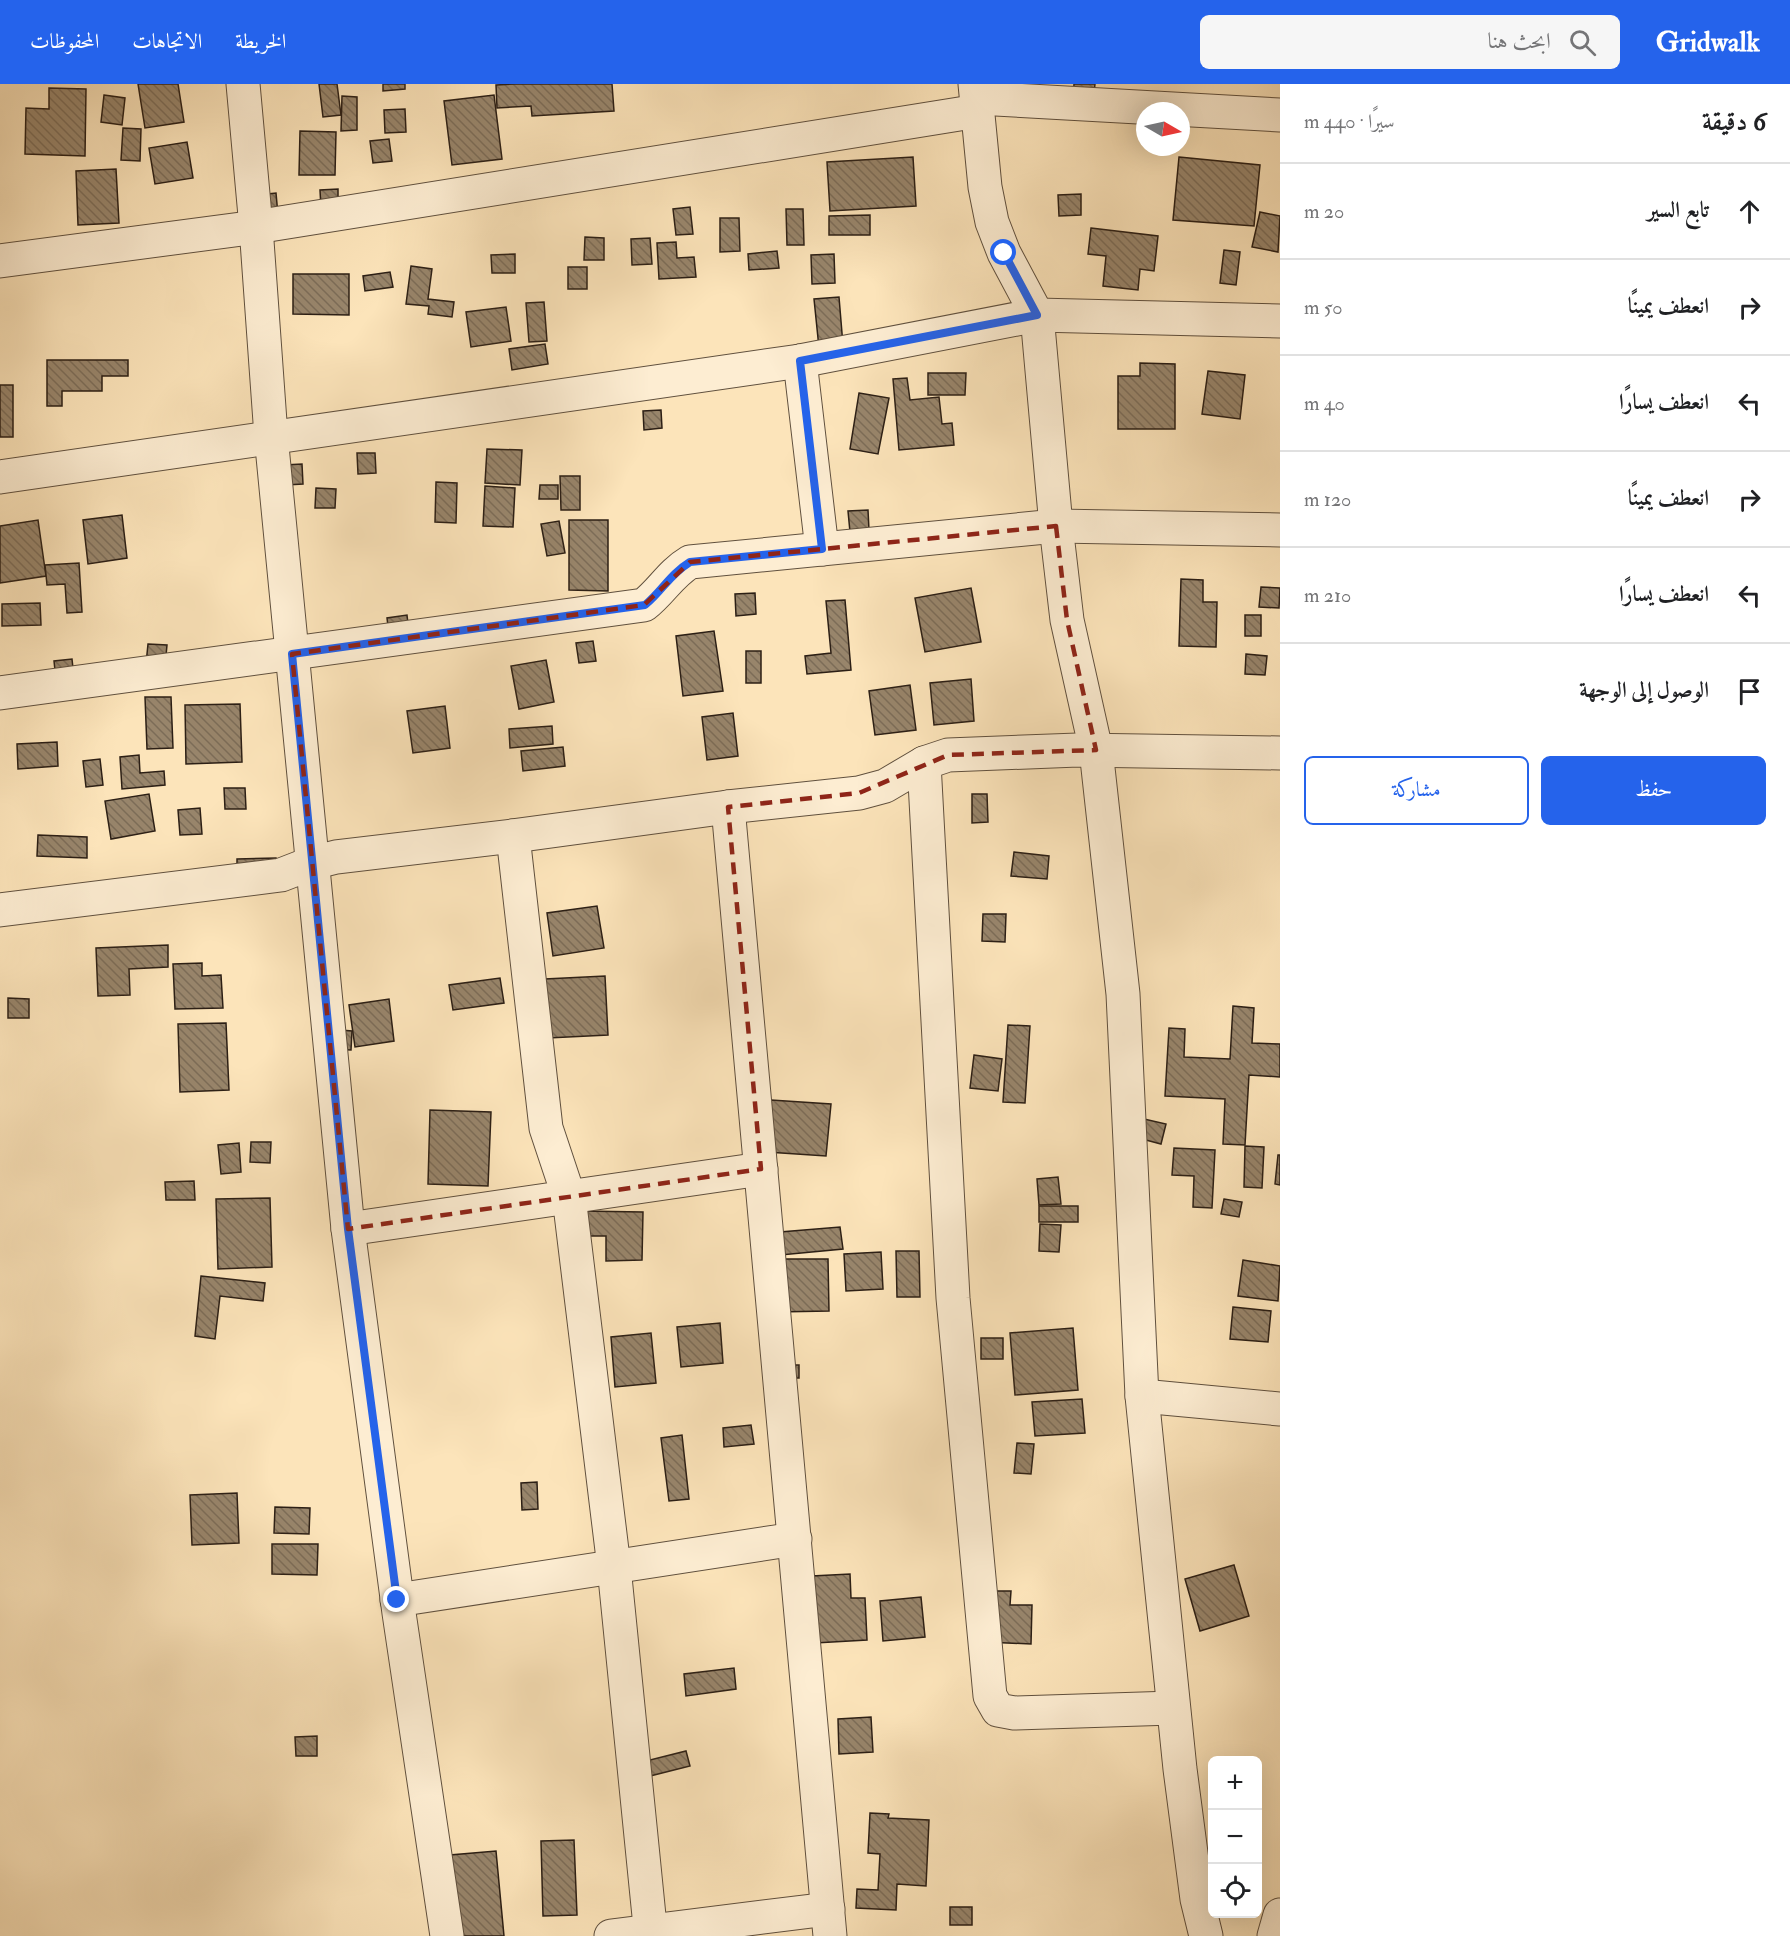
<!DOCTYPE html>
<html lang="ar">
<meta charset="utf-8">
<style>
:root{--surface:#fff;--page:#f6f6f6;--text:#202124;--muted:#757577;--line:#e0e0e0;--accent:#2563eb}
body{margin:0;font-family:"IM FELL Double Pica",Amiri,serif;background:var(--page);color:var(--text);direction:rtl}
.controls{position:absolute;right:18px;bottom:18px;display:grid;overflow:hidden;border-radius:9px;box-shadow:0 6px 24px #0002}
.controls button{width:54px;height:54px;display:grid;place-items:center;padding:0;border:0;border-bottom:2px solid var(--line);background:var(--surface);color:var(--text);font:30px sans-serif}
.compass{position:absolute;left:1136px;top:18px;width:54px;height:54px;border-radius:50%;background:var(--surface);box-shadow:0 6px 24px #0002;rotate:99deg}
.stop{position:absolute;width:18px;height:18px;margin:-14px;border:4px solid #2563eb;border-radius:50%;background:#fff}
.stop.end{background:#2563eb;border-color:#fff;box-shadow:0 2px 6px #0008}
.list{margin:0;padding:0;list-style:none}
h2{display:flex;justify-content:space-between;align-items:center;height:78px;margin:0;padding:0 24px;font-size:26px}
h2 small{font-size:20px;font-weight:400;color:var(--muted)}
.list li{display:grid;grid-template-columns:39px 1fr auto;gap:18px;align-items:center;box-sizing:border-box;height:96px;padding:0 24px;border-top:2px solid var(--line)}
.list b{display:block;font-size:22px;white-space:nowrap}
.list em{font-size:20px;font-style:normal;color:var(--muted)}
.actions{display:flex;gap:12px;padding:18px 24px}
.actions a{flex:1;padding:14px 0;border:2px solid var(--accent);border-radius:9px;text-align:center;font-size:21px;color:var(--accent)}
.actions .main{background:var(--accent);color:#fff}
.icon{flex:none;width:33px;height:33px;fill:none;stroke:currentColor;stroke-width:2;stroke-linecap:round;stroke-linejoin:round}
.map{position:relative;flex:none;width:1280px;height:1852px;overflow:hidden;direction:ltr}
header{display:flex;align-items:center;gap:36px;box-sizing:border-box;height:84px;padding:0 30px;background:var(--accent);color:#fff}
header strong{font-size:28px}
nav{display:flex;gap:33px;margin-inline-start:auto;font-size:21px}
.search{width:420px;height:54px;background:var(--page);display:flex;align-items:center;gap:15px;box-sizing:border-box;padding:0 21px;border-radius:9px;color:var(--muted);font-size:22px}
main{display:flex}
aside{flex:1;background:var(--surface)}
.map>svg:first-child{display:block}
</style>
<header>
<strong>Gridwalk</strong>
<div class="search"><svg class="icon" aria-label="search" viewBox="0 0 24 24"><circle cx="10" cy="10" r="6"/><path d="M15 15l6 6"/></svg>ابحث هنا</div>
<nav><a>الخريطة</a><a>الاتجاهات</a><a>المحفوظات</a></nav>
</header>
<main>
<aside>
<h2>6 دقيقة<small>سيرًا · 440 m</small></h2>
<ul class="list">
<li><svg class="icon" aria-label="ahead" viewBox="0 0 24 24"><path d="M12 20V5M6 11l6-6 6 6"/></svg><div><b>تابع السير</b></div><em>20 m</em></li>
<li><svg class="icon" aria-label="right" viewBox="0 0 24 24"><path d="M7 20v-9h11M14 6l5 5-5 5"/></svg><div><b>انعطف يمينًا</b></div><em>50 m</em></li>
<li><svg class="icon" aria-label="left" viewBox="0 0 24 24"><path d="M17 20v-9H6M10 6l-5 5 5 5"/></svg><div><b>انعطف يسارًا</b></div><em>40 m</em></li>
<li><svg class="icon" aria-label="right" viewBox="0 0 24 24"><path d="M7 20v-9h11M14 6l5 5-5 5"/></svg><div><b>انعطف يمينًا</b></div><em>120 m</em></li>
<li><svg class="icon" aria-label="left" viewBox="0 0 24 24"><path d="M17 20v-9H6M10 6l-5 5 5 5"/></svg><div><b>انعطف يسارًا</b></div><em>210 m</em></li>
<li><svg class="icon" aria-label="arrive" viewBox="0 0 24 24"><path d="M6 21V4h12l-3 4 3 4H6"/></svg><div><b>الوصول إلى الوجهة</b></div></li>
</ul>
<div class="actions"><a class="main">حفظ</a><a>مشاركة</a></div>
</aside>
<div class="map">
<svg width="1280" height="1852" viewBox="0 0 1280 1852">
<defs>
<pattern id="building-back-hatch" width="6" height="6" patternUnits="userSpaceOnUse" patternTransform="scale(1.5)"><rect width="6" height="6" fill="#98856b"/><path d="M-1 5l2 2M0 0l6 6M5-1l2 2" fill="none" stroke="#7c6c57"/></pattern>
</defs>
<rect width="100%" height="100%" fill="#fce4ba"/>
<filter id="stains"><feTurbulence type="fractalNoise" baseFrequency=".00333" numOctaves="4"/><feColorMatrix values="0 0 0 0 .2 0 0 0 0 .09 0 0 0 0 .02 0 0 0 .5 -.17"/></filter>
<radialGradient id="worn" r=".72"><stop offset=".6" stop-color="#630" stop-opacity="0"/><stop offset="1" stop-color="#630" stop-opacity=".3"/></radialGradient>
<g fill="url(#building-back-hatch)" stroke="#2c1f15" stroke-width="1.5">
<polygon points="138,0 178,0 184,38 145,44"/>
<polygon points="319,0 337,0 341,31 323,33"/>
<polygon points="383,0 405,0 405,5 383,7"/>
<polygon points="515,0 612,0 614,27 532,32 531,22 497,24 496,1"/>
<polygon points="1074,0 1095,0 1093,18 1073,17"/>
<polygon points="49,4 86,5 85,72 25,70 26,24 49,25"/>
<polygon points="104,11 125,14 122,41 101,38"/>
<polygon points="494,11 502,75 452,81 444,17"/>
<polygon points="342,12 357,13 357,46 341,47"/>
<polygon points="405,25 406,48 385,49 384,26"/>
<polygon points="123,44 141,45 140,77 121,76"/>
<polygon points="300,47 336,48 335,91 299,91"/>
<polygon points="389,55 392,77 373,79 370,57"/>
<polygon points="187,58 193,94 155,100 149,64"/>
<polygon points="913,73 916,122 830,127 827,78"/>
<polygon points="1179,73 1260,81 1254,142 1173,136"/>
<polygon points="116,85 119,139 78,141 76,87"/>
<polygon points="338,105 338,124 321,125 320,106"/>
<polygon points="276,109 278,131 260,132 258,111"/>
<polygon points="1081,110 1081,131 1059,132 1058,111"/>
<polygon points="690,123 693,150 676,151 673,125"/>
<polygon points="786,125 803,125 804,161 787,161"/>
<polygon points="1260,128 1280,132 1278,168 1252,163"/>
<polygon points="870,131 870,151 829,151 829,132"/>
<polygon points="720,134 739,134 740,167 720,168"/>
<polygon points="1091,144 1158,152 1154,187 1140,185 1138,206 1103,202 1106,172 1088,170"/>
<polygon points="585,153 604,154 604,176 584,176"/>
<polygon points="650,154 652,180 632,181 631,155"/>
<polygon points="676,158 677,174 694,173 696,193 659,195 657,159"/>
<polygon points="1224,166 1240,168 1236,201 1220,199"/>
<polygon points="777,167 779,184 749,186 748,170"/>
<polygon points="515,170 515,189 492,189 491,171"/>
<polygon points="834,170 835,199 812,200 811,171"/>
<polygon points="411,182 432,185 428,215 454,218 452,233 428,230 429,222 406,220"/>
<rect x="568" y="183" width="19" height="22"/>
<polygon points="390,188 393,203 365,207 363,192"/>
<polygon points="293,190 349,190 349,231 293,230"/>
<polygon points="839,213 843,261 819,264 814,215"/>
<polygon points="544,218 547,257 529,258 526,219"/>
<polygon points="506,223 511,257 471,263 466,228"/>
<polygon points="545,260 548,280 512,286 509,265"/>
<polygon points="47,276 128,276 128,292 102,292 102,307 62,307 62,322 47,322"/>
<polygon points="1140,279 1175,280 1175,345 1118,345 1118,292 1140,292"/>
<polygon points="1208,287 1245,291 1240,335 1202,330"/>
<polygon points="928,289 966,289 965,311 928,311"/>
<polygon points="907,294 910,316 939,313 942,340 952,339 954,361 899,366 893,295"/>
<rect x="0" y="301" width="13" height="52"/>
<polygon points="859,309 889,314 878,370 850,365"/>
<polygon points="661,326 662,344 644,346 643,327"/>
<polygon points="487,365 522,366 520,401 485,399"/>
<polygon points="357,369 375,369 376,389 358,390"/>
<polygon points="302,380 303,400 286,401 284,381"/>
<polygon points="560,392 580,392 580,426 561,426"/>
<polygon points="436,398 457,399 456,439 435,438"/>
<polygon points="540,401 558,401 558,415 539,415"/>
<polygon points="485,402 515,404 513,443 483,442"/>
<polygon points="316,404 336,405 335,424 315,424"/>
<polygon points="868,426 869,446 850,448 848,427"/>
<polygon points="122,431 127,474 88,480 83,436"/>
<polygon points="38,436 46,492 0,499 0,442"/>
<polygon points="569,436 608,436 608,507 569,506"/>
<polygon points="559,437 565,469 547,472 541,440"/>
<polygon points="79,479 82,528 67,529 65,500 47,501 45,481"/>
<polygon points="1181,495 1203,496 1203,518 1217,518 1216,563 1179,562"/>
<polygon points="1261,503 1280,504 1279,524 1259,523"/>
<polygon points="971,504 981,558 925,568 915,514"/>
<polygon points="755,509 756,530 736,532 735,510"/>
<polygon points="845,516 851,586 807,590 805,572 831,569 826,517"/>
<polygon points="40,519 41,541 2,542 2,520"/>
<polygon points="407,531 409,549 389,551 387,534"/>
<rect x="1245" y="531" width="16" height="21"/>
<polygon points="714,547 723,607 683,612 676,552"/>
<polygon points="593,557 596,577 579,579 576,559"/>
<polygon points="148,560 167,561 165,582 146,580"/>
<rect x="746" y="567" width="15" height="32"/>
<polygon points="1246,570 1267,572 1265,591 1245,590"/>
<polygon points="72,575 75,603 57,605 54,577"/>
<polygon points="546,576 554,618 519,625 511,582"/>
<polygon points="971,595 974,637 934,641 930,599"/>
<polygon points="910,601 916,646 875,651 869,607"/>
<polygon points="145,613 171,613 173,664 147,665"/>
<polygon points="240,620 242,678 186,680 185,621"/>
<polygon points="445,622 450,664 413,669 407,627"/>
<polygon points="733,629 738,672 707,676 702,633"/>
<polygon points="552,642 553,660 510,664 509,645"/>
<polygon points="57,658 58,682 18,685 17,660"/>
<polygon points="563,663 565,682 523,687 521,667"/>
<polygon points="139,671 140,689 164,687 165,701 122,705 120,673"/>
<polygon points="100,675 103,701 86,703 83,677"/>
<polygon points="224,704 245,704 246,725 225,725"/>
<polygon points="149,710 155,747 111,755 105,717"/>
<polygon points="972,710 987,710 988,738 972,739"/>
<polygon points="200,724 202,750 180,751 178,726"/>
<polygon points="38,751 87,753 87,774 37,772"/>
<polygon points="1014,768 1049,772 1047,795 1011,792"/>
<polygon points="276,774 277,790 237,792 237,775"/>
<polygon points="597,822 604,864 553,872 547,829"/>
<polygon points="983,830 1006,830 1005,858 982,857"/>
<polygon points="168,861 168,883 129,885 130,911 98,912 96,864"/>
<polygon points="202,879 202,892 221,891 223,924 175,925 173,880"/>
<polygon points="605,892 608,951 548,954 545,895"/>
<polygon points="500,894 504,919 453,926 449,901"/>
<polygon points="8,914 29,915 29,934 8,934"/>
<polygon points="389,915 394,957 355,963 349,921"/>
<polygon points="1233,922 1254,924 1252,959 1280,960 1280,993 1249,991 1245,1061 1223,1060 1225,1015 1165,1012 1169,944 1185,945 1184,973 1230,975"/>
<polygon points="226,939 229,1006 180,1008 178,940"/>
<polygon points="1008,941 1030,942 1025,1019 1003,1018"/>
<polygon points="327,945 352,947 351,966 326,965"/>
<polygon points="974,971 1002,975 998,1007 970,1004"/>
<polygon points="771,1016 831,1020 826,1072 767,1068"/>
<polygon points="430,1026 491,1028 488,1102 428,1100"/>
<polygon points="1131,1032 1166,1040 1161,1060 1127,1051"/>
<polygon points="251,1058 271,1058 270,1079 250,1078"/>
<polygon points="239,1059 241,1088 221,1090 218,1061"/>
<polygon points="1245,1062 1264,1063 1262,1104 1244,1103"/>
<polygon points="1174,1064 1215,1066 1212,1124 1193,1123 1194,1092 1172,1091"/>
<polygon points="1278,1071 1280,1071 1280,1101 1275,1100"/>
<polygon points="1058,1093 1061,1120 1039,1121 1037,1095"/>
<polygon points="194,1097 195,1116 166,1116 165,1098"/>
<polygon points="270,1114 272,1183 218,1185 216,1115"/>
<polygon points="1224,1115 1242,1118 1239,1133 1221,1130"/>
<rect x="1039" y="1122" width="39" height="16"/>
<polygon points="581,1127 643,1128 642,1176 606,1177 606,1152 581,1152"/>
<polygon points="1040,1140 1061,1141 1059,1168 1039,1167"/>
<polygon points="840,1143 843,1165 770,1172 768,1149"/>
<polygon points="896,1167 919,1167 920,1213 897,1213"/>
<polygon points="881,1168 883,1205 846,1207 844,1170"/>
<polygon points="774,1175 828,1175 829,1227 776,1228"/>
<polygon points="1243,1176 1280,1182 1278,1217 1238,1212"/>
<polygon points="201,1192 265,1199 263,1217 220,1212 215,1255 195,1252"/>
<polygon points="1233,1223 1271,1227 1268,1258 1230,1255"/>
<polygon points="720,1239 723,1279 681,1283 677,1243"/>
<polygon points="1073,1244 1078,1306 1015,1311 1010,1249"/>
<polygon points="651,1249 656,1299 615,1303 611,1253"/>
<rect x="981" y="1254" width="22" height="21"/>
<rect x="776" y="1281" width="23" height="13"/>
<polygon points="1082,1315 1085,1349 1035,1352 1032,1318"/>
<polygon points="751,1341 754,1360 724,1363 723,1344"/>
<polygon points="682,1351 689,1415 669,1417 661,1354"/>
<polygon points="1017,1359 1034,1360 1031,1390 1014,1389"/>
<polygon points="537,1398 538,1425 522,1426 521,1399"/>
<polygon points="237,1409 239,1459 192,1461 190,1411"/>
<polygon points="275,1423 310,1424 309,1450 274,1449"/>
<polygon points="272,1460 318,1460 317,1491 272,1490"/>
<polygon points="1234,1481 1249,1532 1200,1547 1185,1495"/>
<polygon points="850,1490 851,1514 865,1514 867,1556 815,1559 812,1492"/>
<polygon points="988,1507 1011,1507 1010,1521 1032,1521 1031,1560 986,1558"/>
<polygon points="921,1513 925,1553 883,1557 880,1517"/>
<polygon points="734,1584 736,1605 686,1612 684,1590"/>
<polygon points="871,1633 873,1668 839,1670 838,1635"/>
<polygon points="317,1652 317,1672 296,1672 295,1653"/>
<polygon points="686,1667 690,1682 646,1693 642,1678"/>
<polygon points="870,1729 889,1730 888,1734 929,1736 926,1802 897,1800 896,1826 856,1824 857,1805 878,1806 880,1770 868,1769"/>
<polygon points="574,1756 577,1831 543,1832 541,1757"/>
<polygon points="496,1767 504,1852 457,1852 450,1771"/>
<rect x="950" y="1823" width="22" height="18"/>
</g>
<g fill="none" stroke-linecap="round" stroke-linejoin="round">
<defs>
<g id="street">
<polyline points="243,0 256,143 271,352 348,1145 399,1529 447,1852"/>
<polyline points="975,0 985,103 992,138 1004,169 1037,231 1056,442 1067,536 1096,666 1123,910 1142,1312 1180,1685 1197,1815 1206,1852"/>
<polyline points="977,14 1280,31"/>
<polyline points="0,177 256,143 978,27"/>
<polyline points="800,277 822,465"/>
<polyline points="0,393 800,277 1037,231 1280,237"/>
<path d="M0,609l644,-88c18,-14 26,-31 46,-43l366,-36 224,4"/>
<polyline points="924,679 953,1214 990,1612 998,1626 1014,1629 1173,1624"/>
<polyline points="728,723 830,1852"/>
<polyline points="513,752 546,1044 569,1113 614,1483 651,1852"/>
<polyline points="0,826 281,791 312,779 336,773 513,752 728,723 859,709 885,702 924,679 948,671 1078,666 1280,669"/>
<polyline points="348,1145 761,1085"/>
<polyline points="1142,1312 1280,1325"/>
<polyline points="397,1516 795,1455"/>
<polyline points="611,1852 828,1825"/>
<polyline points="1274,1852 1280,1831"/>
</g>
</defs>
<use href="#street" stroke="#60503e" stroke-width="35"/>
<use href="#street" stroke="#fdedd2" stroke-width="33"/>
</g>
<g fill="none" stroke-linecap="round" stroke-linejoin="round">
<path stroke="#2563eb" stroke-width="8" d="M397,1516l-49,-371 -56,-575 353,-49c18,-15 24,-30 45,-43l132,-13 -22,-188 237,-46 -33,-62"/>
</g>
<path fill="none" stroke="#8f2418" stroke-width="4.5" stroke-dasharray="12 8" stroke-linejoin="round" d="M1056,442l11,94 29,130 -148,5 -89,38 -131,14 33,362 -413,60 -56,-575 352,-49 46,-43z"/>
<rect width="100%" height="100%" filter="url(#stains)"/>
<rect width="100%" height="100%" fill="url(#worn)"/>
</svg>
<div class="controls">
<button>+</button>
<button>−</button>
<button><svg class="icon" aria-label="locate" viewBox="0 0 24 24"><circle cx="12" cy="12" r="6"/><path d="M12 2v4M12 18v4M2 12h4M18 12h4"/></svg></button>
</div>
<svg class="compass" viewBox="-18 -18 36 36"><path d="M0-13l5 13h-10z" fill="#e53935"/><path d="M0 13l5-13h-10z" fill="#757577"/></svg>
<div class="stop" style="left:1004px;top:169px"></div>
<div class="stop end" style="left:397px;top:1516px"></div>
</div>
</main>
